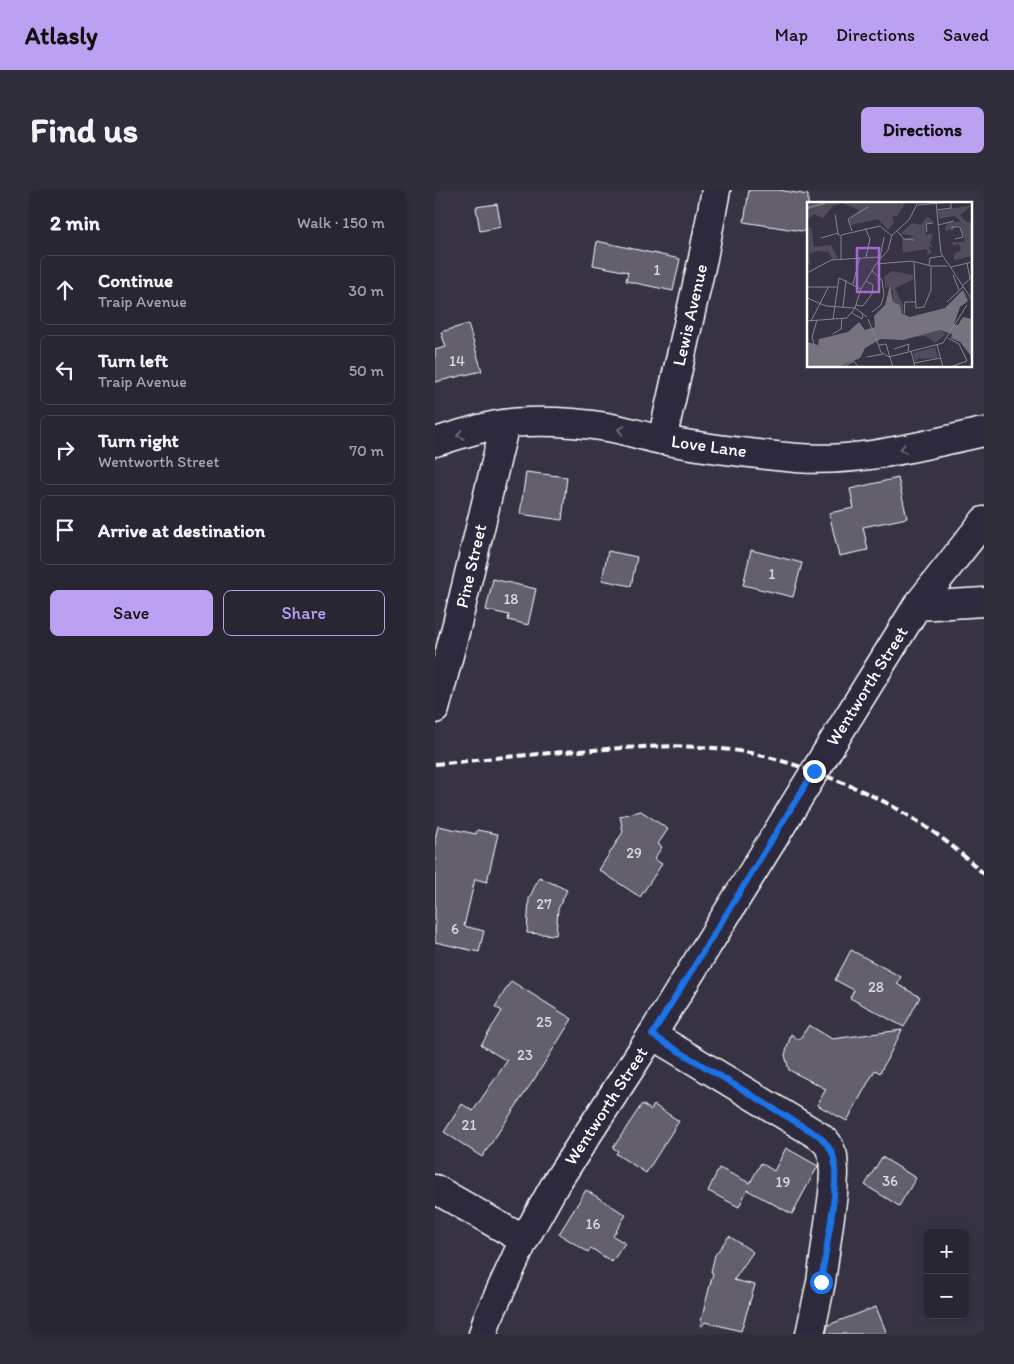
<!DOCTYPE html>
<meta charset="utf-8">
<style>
:root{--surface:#292634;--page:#312e3c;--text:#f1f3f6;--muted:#a5a5ac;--line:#45434f;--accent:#bca0f2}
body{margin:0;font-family:Itim,sans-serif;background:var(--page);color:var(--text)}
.controls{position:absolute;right:15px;bottom:15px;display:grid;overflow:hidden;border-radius:8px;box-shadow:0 2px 8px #0003}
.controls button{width:45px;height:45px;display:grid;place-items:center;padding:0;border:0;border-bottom:1px solid var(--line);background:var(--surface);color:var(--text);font:25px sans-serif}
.stop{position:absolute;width:15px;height:15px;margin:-11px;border:4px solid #1a73e8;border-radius:50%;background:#fff}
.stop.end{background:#1a73e8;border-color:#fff;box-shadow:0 1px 5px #0008}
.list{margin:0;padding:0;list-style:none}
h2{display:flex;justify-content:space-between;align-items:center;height:65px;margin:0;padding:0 20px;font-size:21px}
h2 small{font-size:16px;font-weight:400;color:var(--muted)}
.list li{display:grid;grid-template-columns:32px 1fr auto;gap:15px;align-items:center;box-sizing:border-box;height:70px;margin:0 10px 10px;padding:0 10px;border:1px solid var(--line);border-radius:8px}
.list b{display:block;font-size:19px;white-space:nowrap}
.list p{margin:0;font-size:16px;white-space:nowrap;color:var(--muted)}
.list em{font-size:16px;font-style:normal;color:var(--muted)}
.actions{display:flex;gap:10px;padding:15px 20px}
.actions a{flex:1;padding:11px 0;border:1px solid var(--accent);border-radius:8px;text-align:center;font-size:18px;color:var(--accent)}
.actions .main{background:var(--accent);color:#111}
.icon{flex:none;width:28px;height:28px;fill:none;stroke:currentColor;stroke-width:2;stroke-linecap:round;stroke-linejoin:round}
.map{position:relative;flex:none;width:549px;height:1144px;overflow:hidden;border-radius:8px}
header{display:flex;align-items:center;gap:30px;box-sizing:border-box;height:70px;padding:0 25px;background:var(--accent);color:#111}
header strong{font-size:24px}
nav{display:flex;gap:28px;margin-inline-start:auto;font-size:18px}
.intro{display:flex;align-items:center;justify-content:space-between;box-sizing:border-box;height:120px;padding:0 30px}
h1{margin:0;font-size:35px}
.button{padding:12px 22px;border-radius:8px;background:var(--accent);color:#111;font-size:18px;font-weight:700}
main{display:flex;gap:30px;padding:0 30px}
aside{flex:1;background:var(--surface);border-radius:8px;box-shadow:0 2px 8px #0003}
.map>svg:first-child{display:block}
</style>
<header>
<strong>Atlasly</strong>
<nav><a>Map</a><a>Directions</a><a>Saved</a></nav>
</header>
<div class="intro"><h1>Find us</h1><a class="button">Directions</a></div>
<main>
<aside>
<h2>2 min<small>Walk · 150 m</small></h2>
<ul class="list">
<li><svg class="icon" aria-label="ahead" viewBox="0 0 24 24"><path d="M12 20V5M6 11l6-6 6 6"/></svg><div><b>Continue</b><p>Traip Avenue</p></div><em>30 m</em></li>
<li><svg class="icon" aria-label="left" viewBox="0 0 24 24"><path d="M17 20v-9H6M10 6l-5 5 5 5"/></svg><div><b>Turn left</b><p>Traip Avenue</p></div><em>50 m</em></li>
<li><svg class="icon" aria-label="right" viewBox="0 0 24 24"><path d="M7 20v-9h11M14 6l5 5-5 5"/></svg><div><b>Turn right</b><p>Wentworth Street</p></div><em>70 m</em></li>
<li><svg class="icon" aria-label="arrive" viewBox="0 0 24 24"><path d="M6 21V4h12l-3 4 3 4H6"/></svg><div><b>Arrive at destination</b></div></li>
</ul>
<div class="actions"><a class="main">Save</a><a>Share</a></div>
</aside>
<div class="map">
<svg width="549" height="1144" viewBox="0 0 549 1144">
<rect width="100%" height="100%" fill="#373345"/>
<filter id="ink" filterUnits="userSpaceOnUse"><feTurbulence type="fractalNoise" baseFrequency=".02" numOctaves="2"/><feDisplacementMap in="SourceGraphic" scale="10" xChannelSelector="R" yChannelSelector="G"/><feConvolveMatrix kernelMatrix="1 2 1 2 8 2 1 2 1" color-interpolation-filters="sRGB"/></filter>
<g filter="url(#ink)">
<g fill="#635f6d" stroke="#fff">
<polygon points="314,0 344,0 373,5 373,42 309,32"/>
<polygon points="62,14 66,37 45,41 41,17"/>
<polygon points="162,51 245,69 238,101 191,91 193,82 158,75"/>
<polygon points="33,134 47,181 0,192 0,160 11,157 6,142"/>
<polygon points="91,282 132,287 127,330 85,324"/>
<polygon points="463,288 472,328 428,337 433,360 404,366 394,323 419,318 415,299"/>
<polygon points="316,360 367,373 358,407 308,395"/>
<polygon points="173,361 202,367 196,396 167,390"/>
<polygon points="58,389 101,399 93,435 73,430 74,425 51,420"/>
<polygon points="206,621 233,639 223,654 227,657 219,669 227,674 205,707 164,680 188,642 185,626"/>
<polygon points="3,636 41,644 42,640 63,644 52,692 40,689 29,736 49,741 44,762 0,752 0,649"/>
<polygon points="104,687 132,700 123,719 121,745 92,743 94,709"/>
<polygon points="416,760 466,787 462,794 485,807 469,837 415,808 419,800 400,790"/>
<polygon points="76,791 137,829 100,888 47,967 9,942 27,914 38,921 72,871 46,855 67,821 60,817"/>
<polygon points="374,835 397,849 467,840 445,883 440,880 412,931 382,915 391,899 354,880 350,865 356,844 364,850"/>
<polygon points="207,914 216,920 219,915 244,931 211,983 181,964 183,961 178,958"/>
<polygon points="351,958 383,976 357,1024 312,1000 304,1017 273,1001 284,978 315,993 326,973 339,981"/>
<polygon points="447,967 481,988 464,1016 430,995"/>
<polygon points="151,1000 191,1025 178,1046 190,1053 177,1072 156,1058 153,1062 124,1044"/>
<polygon points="294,1046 318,1062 299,1090 320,1095 306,1141 270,1132 267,1136 265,1135 278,1083 276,1082 280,1065"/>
<polygon points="441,1117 452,1144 391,1144 393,1135"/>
</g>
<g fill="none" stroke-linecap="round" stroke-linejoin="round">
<defs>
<g id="minor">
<polyline points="227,250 268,68 281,0"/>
<path d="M0,252c30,-9 61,-20 92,-20 27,-1 53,1 80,5 18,3 36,9 55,13 44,8 90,14 135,18 64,5 125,-13 187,-26"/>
<polyline points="482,416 549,331"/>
<polyline points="0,519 22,434 70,234"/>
<polyline points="217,845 384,946 393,954 398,966 399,982 398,1004 386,1092 375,1144"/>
<polyline points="0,999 89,1050"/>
</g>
<polyline id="major" points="48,1144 52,1130 89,1050 121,993 217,845 482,416 549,412"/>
</defs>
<use href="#minor" stroke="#fff" stroke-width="31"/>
<use href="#major" stroke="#fff" stroke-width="31"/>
<use href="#minor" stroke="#2f2a3d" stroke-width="28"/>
<use href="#major" stroke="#2f2a3d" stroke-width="28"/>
<path stroke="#fff" stroke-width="4" stroke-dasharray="8 4" stroke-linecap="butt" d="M0,574c53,-5 105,-11 158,-14 43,-3 86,-6 129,-1 33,3 64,12 95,24 66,23 116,53 167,101"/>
</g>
<defs><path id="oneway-chevron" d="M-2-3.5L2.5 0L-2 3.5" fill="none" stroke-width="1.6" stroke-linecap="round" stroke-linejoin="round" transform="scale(1.25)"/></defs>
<g stroke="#6d6a77">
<use href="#oneway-chevron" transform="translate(186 240) rotate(-167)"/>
<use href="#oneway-chevron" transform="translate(25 245) rotate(164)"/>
<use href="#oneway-chevron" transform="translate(468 259) rotate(168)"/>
</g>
</g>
<g fill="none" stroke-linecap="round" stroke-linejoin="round" filter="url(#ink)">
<path stroke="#1a73e8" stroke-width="6" d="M379,581l-162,264 167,101c6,6 11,11 14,19 8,24 -8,99 -12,127"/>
</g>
<g text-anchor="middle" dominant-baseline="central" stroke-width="4" stroke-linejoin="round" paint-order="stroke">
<g font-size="15" fill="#d8d7da">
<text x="222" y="80">1</text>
<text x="22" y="171">14</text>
<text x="337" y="384">1</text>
<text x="76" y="409">18</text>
<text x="199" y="663">29</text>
<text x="109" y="714">27</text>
<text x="20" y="739">6</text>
<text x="441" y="797">28</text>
<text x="109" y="832">25</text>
<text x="90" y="865">23</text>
<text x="34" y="935">21</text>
<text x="455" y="991">36</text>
<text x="348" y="992">19</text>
<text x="158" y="1034">16</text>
</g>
<g font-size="18" fill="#fff" stroke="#2f2a3d">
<text transform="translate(255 125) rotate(-77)">Lewis Avenue</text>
<text transform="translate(274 256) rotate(8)">Love Lane</text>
<text transform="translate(36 376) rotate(-77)">Pine Street</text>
<text transform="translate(432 496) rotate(-58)">Wentworth Street</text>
<text transform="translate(171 916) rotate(-57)">Wentworth Street</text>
</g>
</g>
<g transform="translate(372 12)">
<rect width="165" height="165" fill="#373345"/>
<path d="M0,0h99l-9,14h-5l2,7 -6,7 -10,-11 -27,6 -2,-5 10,-10 -17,-7 -9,3 -10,12 -9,-4 -7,6zM165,3l-12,10 7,7 5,1v33l-18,4v-6l7,-4 -2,-6 -6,2 -1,-4h13l-5,-17 -14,6 -1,-3 3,-5 13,-2 -7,-5 -15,3 -1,-8zM120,15l7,5 -9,2 1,11 7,-2 -3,11 4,4 -6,-2 4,7 -4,1 1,9 -2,-14 -24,4 -1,-14 12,-3 -14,-2 12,-11 9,2zM4,25l3,20 17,-2 7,13 -6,1 -3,-7 -13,-1 -7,3 2,11 -4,-2v-35zM85,69l21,4 1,4 -19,9 8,17v9l-3,-9 -7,-3v-11l-5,-5 -2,3 -2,-12zM133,128l6,4 -11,9 -10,-7 -11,1zM128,145l3,11 -20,1 -3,3 -2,-9z" fill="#514c5c"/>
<path d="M83,83l3,17 7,3 2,9 8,3 35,-9 18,-18 5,11 -8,6 -6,17 4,1 5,-8 9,2v38l-12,-15 -9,-4 1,-4 -12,-4 -37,10 -22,-1 -16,9 -5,10 -21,9h-32v-25l11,3 1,-6 29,-7 11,-10 6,8 10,-3 -1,-11 11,-11z" fill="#76737f"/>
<path fill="none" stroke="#76737f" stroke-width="2.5" d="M0,6l18,-5"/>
<path fill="none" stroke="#87858f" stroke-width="1" d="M129,0l5,51 31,47M111,3l33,-3v6l-14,2M28,12l3,19M131,23l16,-4M58,26l5,11 -4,18M145,28v-3h8l3,10 -8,2M45,29l-4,-12 20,-12M90,29l7,8 10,1M120,30l-1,-8 7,-1M14,36l17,-5 1,3M73,56l4,-21M34,58v-25l39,-9 12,10M107,60l2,46 8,-1 7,-17v-24M70,61l11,-13 4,-15 17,-15 9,-18M122,63l1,-7 12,-2M144,65l21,-5M0,71l24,-13 49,-3M146,73l6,15M46,82l7,-27M156,83l7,-6 -3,-16M0,85h30M0,96l19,8 29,2 6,-19 15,-25 36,-3 19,5h16M140,100l16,-15M49,103l7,1 9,-12 1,-9 -7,-4M36,105l3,-27M65,110l9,-7 3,-10 -2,-15 -10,-9M45,111l10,6 1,-5M97,113l1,-13h10M26,117l6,-41 22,11M61,117l13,33 8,5M0,119l40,-3 8,-10 12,9M4,119l18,-35M26,132l8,-5 1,-11M141,136l11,6 8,17 -17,6M7,142l-2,-7 5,-17M72,143l7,-1 7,23M130,143l6,22M87,147l15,-5 -1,7M104,149l4,16M60,155l16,-3M82,155l54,-14 24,-38M107,161l27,-5M36,165l11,-6 4,6"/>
<path fill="#a36bd2" fill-opacity="0.15" stroke="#a36bd2" stroke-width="2.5" d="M50,46h22v44h-22z"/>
<rect width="165" height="165" fill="none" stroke="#fff" stroke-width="2.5"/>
</g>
</svg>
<div class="controls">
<button>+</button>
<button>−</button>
</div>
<div class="stop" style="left:386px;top:1092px"></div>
<div class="stop end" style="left:379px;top:581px"></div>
</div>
</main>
